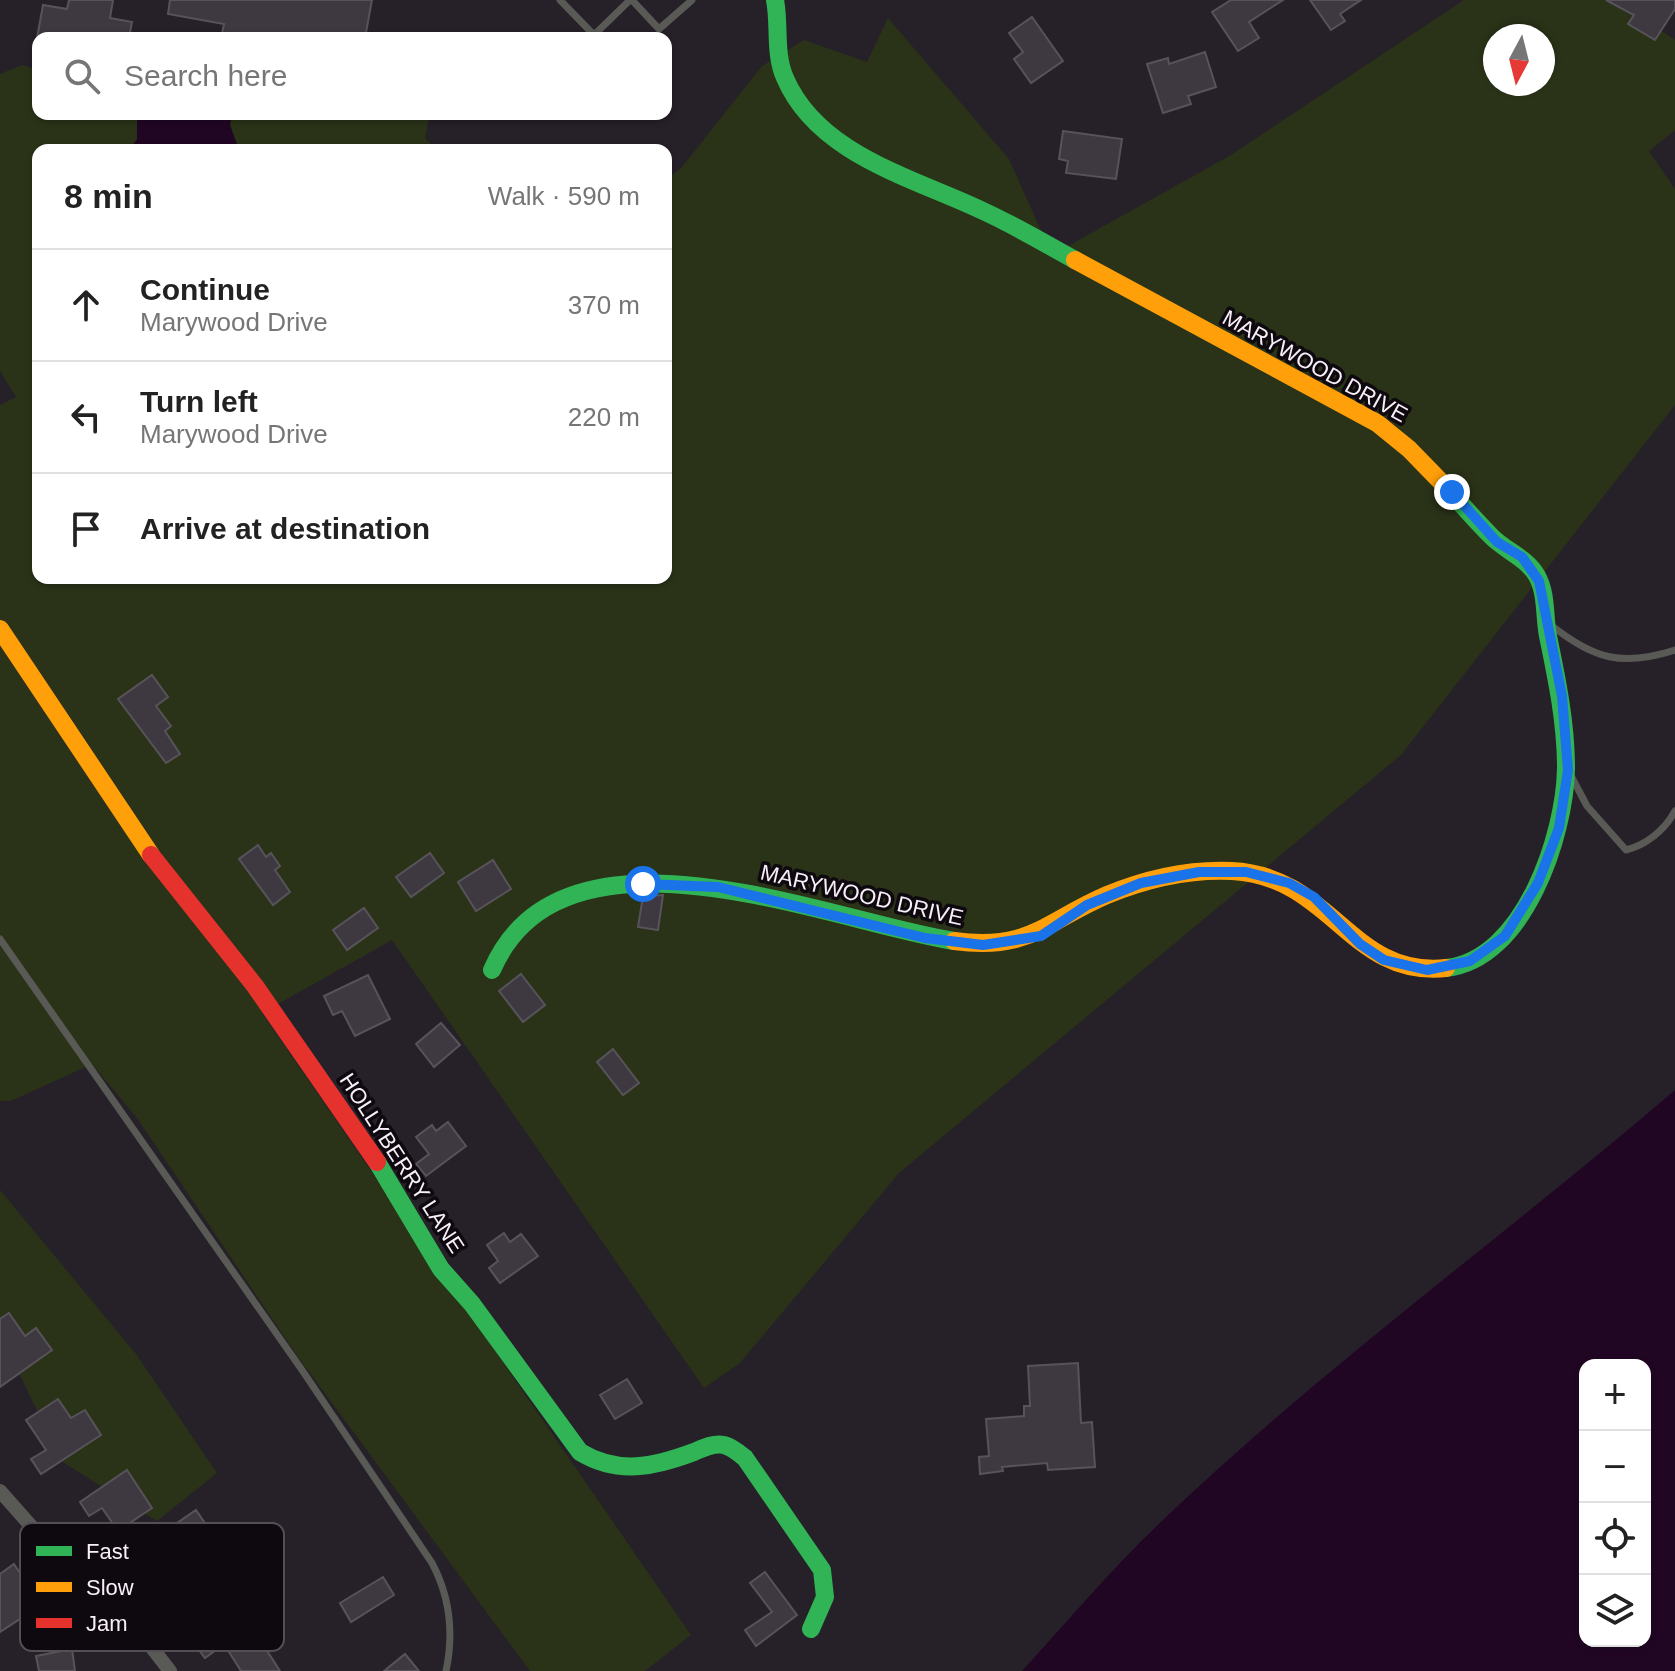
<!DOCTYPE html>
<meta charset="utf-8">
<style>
:root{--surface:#fff;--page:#f2f2f2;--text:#222;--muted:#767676;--line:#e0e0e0}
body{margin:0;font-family:Arial,sans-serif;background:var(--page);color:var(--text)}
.controls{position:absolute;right:24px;bottom:24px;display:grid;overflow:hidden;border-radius:16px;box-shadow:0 2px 6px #0004}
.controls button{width:72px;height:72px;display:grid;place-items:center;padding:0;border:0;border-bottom:2px solid var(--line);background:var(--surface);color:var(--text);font:40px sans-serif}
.compass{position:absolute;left:1483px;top:24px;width:72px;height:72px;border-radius:50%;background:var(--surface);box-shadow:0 2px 6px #0004;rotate:187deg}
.stop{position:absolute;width:24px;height:24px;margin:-18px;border:6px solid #1a73e8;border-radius:50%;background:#fff}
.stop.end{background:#1a73e8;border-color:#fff;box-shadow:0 2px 8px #0008}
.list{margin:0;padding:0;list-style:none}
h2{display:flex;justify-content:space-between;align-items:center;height:104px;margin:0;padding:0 32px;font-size:34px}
h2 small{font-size:26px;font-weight:400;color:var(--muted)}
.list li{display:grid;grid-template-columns:52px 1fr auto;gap:24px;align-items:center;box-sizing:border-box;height:112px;padding:0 32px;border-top:2px solid var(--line)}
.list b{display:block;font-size:30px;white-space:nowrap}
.list p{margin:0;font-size:26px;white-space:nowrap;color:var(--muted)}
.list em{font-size:26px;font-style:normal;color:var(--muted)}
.icon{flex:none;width:44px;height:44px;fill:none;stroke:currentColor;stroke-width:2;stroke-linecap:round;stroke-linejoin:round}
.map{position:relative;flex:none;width:1675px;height:1671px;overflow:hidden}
.search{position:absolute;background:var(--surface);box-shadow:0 2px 6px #0004;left:32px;top:32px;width:640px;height:88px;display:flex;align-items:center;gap:20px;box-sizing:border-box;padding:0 28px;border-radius:16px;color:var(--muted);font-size:30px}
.panel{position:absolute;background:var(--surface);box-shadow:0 2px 6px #0004;left:32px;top:144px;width:640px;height:440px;border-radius:16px}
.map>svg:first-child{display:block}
</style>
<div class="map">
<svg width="1675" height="1671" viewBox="0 0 1675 1671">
<rect width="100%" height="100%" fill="#262028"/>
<g fill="#2a3318" fill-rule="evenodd">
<path d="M1464,0h152l59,40v90l-26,21 26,38v216l-274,350 -502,418 -159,190 -36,25 -312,-448 -130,73 429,622 -46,36h-115l-232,-314 -161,-239 -45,-54 -81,37h-11v-696l16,-8 -16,-26v-297l22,-9 16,5v44h99v25l-7,11h-92v428h628v-398l16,-13 80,-101 42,-26 63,22 21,-44 121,141 43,96 179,-100zM1495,36h48v48h-48z"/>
<polygon points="232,114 430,114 425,138 438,150 239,150 230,125"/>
<polygon points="0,1190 136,1354 217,1473 157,1521 61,1461 0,1333"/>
</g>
<g fill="#210624" fill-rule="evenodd">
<polygon points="159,114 232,114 230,125 239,150 130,150 137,139 137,120"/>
<path d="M1675,1090v581h-653c46,-50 91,-104 141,-151 161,-154 343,-285 512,-430zM1585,1365h60v276h-60z"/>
</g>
<g fill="#3e3940" stroke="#58535a" stroke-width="2">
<polygon points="69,0 113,0 110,18 132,22 129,38 37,38 43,5 67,9"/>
<polygon points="170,0 372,0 365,38 221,38 224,24 168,14"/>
<polygon points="1231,0 1283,0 1249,22 1259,38 1238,51 1212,12"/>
<polygon points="1310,0 1361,0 1340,14 1345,21 1331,30"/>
<polygon points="1606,0 1675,0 1675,9 1655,40 1628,24 1634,15"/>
<polygon points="1032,17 1063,61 1031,83 1014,59 1023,52 1009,33"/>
<polygon points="1205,52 1216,87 1188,96 1191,104 1163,113 1147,64 1168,58 1169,64"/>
<polygon points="1063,131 1122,139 1116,179 1066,173 1068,161 1059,159"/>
<polygon points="152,675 168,697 156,706 171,726 165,731 180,754 166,763 118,699"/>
<polygon points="258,845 266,857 271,853 280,866 275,870 290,892 273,905 239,859"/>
<polygon points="430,853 444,873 411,897 396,877"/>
<polygon points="493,860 511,889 476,911 458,882"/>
<polygon points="663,895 658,930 638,927 643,896"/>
<polygon points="364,908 378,928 347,950 333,930"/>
<polygon points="521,974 545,1005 523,1022 499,991"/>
<polygon points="368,975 390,1019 355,1036 342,1011 333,1015 324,996"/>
<polygon points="441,1023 460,1045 434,1067 416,1044"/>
<polygon points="613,1049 639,1083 623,1095 597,1062"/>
<polygon points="448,1122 466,1146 426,1176 416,1164 429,1154 416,1137 432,1125 436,1131"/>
<polygon points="504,1233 510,1242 521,1234 538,1256 500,1283 489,1268 498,1261 487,1245"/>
<polygon points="9,1313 25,1336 36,1328 52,1350 0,1387 0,1319"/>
<polygon points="1078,1363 1081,1423 1092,1422 1095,1467 1048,1470 1047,1463 1002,1467 1003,1471 980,1474 979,1457 989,1456 986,1419 1024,1416 1024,1406 1030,1406 1028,1366"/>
<polygon points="627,1379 642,1403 615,1419 600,1395"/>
<polygon points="58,1399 71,1418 85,1410 101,1435 41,1474 31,1459 46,1450 26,1420"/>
<polygon points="127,1470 152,1508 118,1531 102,1508 89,1516 80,1502"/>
<polygon points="196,1510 224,1551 209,1561 254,1621 250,1624 280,1671 241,1671 224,1644 205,1658 192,1641 213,1626 179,1581 169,1588 159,1573 175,1562 158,1536"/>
<polygon points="14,1564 32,1591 39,1586 49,1600 0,1632 0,1574"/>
<polygon points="765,1572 797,1615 756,1646 745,1630 772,1612 750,1583"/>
<polygon points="383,1577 394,1595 351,1622 340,1603"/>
<polygon points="72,1649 75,1671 39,1671 36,1656"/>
<polygon points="405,1654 419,1671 384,1671"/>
</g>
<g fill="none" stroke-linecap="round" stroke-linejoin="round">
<g stroke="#595a56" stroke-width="7">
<polyline points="560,0 594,35 630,0"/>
<polyline points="632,0 659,29 692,0"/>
<path d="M1552,626c42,33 70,41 123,24"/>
<path d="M1569,772l18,34 39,44c20,-5 39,-20 49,-39"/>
<path d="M0,939l302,431 130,193c18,34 22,70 14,108"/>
</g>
<polyline stroke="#595a56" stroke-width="14" points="0,1491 39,1535 83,1559 170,1671"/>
<g stroke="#30b455" stroke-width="18">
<path d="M775,0c5,26 -1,53 10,78 33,77 129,100 198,133 31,14 61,32 92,49"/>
<path d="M1446,968c78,-8 119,-133 120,-200 0,-45 -9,-88 -18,-132 -4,-20 -1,-42 -11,-60 -10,-18 -31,-25 -45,-39 -16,-16 -31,-33 -46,-50"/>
<path d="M492,970c71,-164 339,-48 462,-29"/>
<path d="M377,1162l64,107 31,35 108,148c38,23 74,15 114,0 9,-4 19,-9 30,-7 8,2 15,8 21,13l77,112 3,27 -14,32"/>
</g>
<g stroke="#ff9f0a" stroke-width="18">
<polyline points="1075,260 1377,423 1409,449 1446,487"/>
<polyline points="0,629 151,855"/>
<path d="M954,941c77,10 90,-19 153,-46 39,-16 82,-26 125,-24 100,5 118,107 214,97"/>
</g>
<polyline stroke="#e5322d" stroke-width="18" points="151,855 255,986 377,1162"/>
</g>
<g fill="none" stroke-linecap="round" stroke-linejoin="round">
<polyline stroke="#1a73e8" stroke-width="10" points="643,884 718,887 925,938 983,945 1041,936 1087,905 1141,883 1199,872 1246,872 1289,883 1314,897 1360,944 1384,960 1427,970 1470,961 1505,936 1538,883 1559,828 1568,770 1562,696 1539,581 1522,557 1497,542 1452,492"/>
</g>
<g text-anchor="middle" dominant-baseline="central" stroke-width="7" stroke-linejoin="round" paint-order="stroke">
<g font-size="22" fill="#f8eff9" stroke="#0e090f">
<text transform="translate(1315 366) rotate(29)">MARYWOOD DRIVE</text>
<text transform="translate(862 895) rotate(13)">MARYWOOD DRIVE</text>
<text transform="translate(402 1163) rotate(57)">HOLLYBERRY LANE</text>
</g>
</g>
<rect x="20" y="1523" width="264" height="128" rx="12" fill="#0e090f" stroke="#544e55" stroke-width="2"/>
<rect x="36" y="1546" width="36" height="10" fill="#30b455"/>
<rect x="36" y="1582" width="36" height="10" fill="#ff9f0a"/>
<rect x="36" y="1618" width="36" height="10" fill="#e5322d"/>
<g font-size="22" fill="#f8eff9">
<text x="86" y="1559">Fast</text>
<text x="86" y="1595">Slow</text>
<text x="86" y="1631">Jam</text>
</g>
</svg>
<div class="controls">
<button>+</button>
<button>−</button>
<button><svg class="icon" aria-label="locate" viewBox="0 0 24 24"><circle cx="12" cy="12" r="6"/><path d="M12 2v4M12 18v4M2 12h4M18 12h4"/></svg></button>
<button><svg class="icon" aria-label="layers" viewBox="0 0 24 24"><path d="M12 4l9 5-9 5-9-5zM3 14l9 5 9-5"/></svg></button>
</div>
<svg class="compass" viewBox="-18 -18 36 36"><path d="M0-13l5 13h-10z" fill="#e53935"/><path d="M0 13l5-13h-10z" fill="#767676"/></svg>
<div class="stop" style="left:643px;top:884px"></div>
<div class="stop end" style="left:1452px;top:492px"></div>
<div class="search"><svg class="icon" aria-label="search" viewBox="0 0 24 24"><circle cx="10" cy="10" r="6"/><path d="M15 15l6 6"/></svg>Search here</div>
<section class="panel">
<h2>8 min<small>Walk · 590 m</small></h2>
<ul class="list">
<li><svg class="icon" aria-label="ahead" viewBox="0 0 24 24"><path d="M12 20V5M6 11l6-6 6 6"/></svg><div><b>Continue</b><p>Marywood Drive</p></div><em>370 m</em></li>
<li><svg class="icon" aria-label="left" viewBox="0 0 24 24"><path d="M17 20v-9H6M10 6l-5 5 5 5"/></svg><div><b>Turn left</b><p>Marywood Drive</p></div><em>220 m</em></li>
<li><svg class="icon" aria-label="arrive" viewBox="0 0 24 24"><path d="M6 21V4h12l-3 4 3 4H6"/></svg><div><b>Arrive at destination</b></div></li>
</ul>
</section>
</div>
